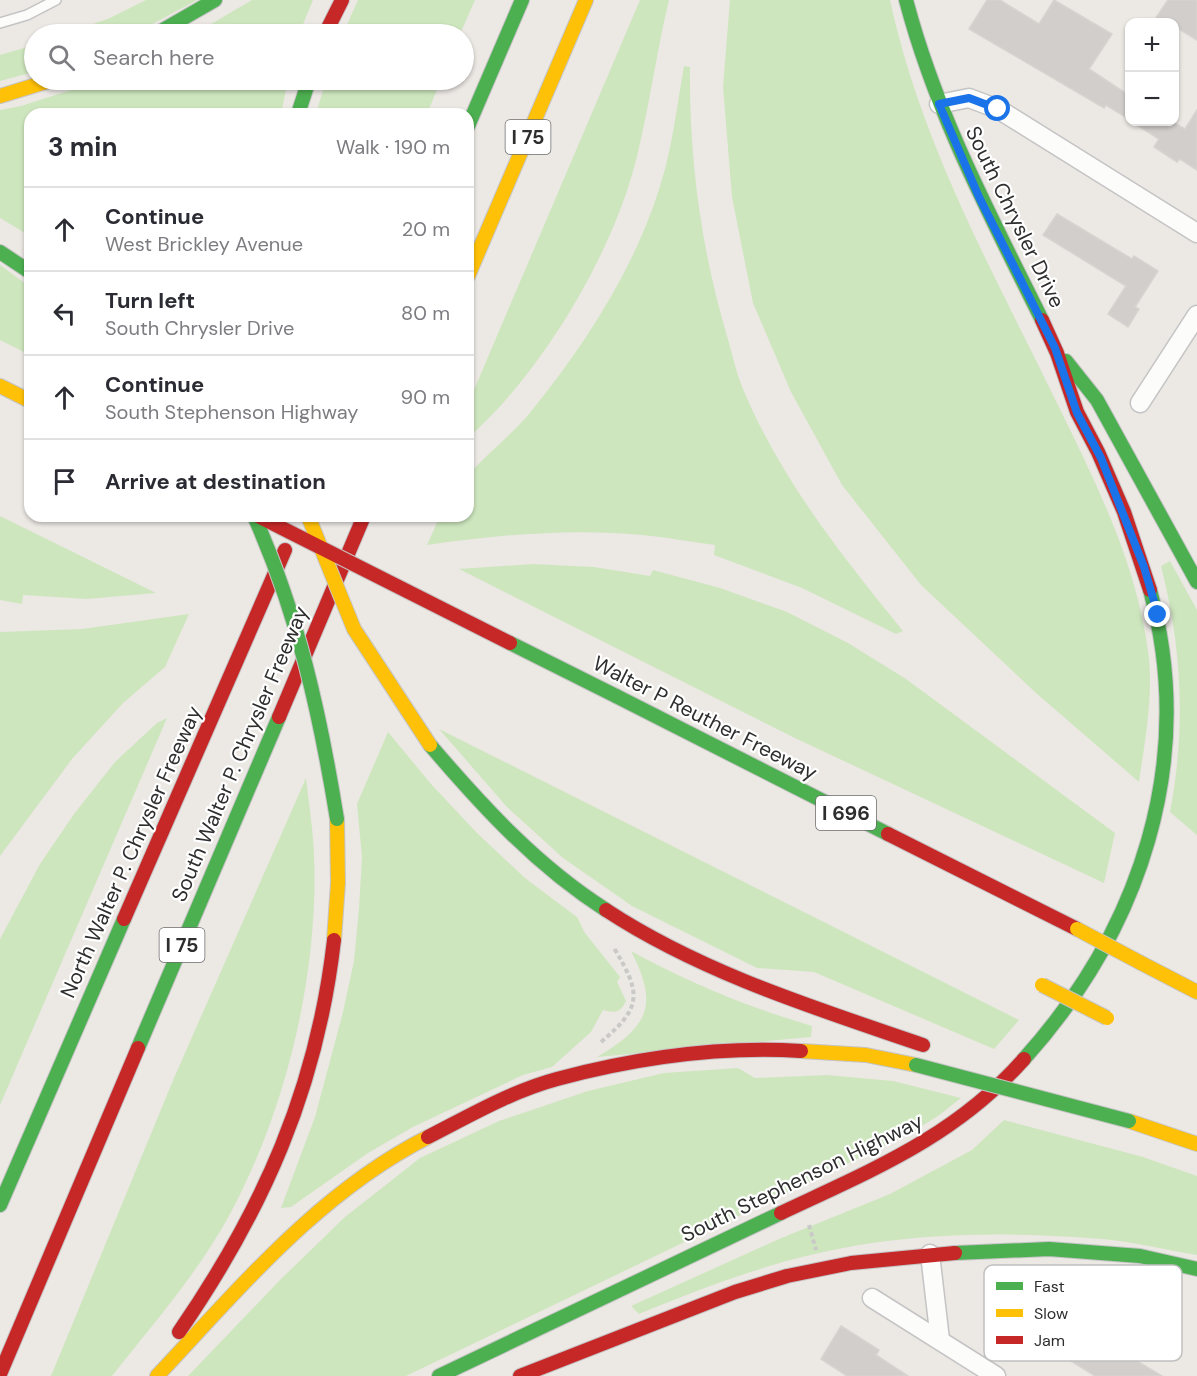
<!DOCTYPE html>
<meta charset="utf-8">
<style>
:root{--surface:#fff;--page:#f7f7f7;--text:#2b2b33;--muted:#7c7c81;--line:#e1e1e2}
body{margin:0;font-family:"DM Sans",sans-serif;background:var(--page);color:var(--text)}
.controls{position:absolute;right:18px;top:18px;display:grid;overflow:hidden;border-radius:12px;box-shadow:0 2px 4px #0004}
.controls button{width:54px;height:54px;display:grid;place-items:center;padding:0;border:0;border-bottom:2px solid var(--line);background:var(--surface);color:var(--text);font:30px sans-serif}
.stop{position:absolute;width:18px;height:18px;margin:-14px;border:4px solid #1a73e8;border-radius:50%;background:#fff}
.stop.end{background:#1a73e8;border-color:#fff;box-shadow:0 2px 6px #0008}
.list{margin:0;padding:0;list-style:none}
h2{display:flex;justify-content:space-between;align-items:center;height:78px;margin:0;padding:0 24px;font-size:26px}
h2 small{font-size:20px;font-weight:400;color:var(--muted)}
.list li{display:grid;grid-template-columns:39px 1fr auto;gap:18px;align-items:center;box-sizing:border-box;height:84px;padding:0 24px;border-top:2px solid var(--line)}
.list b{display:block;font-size:22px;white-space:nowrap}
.list p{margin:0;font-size:20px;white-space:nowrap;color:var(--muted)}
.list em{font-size:20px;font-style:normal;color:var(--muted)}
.icon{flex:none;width:33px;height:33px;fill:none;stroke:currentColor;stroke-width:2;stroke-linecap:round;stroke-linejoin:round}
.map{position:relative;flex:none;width:1197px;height:1376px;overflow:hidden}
.search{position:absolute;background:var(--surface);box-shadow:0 2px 4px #0004;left:24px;top:24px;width:450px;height:66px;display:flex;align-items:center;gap:15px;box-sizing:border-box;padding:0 21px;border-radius:33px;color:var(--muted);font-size:22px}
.panel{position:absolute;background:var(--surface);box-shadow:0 2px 4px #0004;left:24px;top:108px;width:450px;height:414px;border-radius:18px}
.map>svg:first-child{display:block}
</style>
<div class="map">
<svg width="1197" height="1376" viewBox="0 0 1197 1376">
<rect width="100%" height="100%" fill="#ece8e4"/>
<g fill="#cee6be">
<polygon points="146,0 197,0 134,34 65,34 110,18"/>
<polygon points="252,0 313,0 299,34 194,34"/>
<polygon points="358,0 475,0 460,34 343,34"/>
<path d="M640,0h29c-12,50 -19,102 -31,152 -22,97 -95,220 -170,286v-34z"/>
<path d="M730,0h160c31,144 104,274 168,405 39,80 78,157 90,246 6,43 -3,89 -9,131l-103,-89 -115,-108 -79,-100 -51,-93 -38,-89 -21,-106 -9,-110z"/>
<polygon points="34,45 34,72 0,81 0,55"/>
<path d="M684,66l6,1c-1,92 11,181 37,269 5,17 9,36 16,53 37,89 99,167 160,242l-7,3 -94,-46 -88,-33 1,-10c-24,-3 -49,-8 -73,-10 -72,-7 -144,0 -215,10l13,-29h28v-41c19,-21 42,-39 61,-61 60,-74 113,-156 137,-249 8,-32 12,-66 18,-99z"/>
<polygon points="102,80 288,80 281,114 30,114 30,236 0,218 0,110 21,106"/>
<polygon points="326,80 441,80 427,114 316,114"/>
<polygon points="0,265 30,287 30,355 0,340"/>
<polygon points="0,516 156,593 87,599 23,595 22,604 0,600"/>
<path d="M1170,561l27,49v225l-27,-23c16,-84 12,-164 -9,-246z"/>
<polygon points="534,564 594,567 650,576 653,570 720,588 787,612 848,643 906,679 1115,833 1104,883 797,739 459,569"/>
<polygon points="189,614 165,667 123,703 72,759 0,856 0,632 82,629"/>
<polygon points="167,718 0,1105 0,939 40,864 74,814 115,762 157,723"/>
<polygon points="439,729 1019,1020 994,1049 814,972 757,968 632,906 563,858 507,807"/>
<path d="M388,732l43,52 46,49 48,45 52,39 8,16 35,44 -3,5 9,19c-6,12 -10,12 -23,9l-12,22 -39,35 -29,8 -110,52 -45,26 -77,54 -10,1 34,-91 28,-105 11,-51 5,-53 3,-51 -5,-53z"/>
<path d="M306,778c3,26 7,51 8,77 5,119 -28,255 -84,359 -32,59 -77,110 -118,162h-61l123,-298z"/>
<path d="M631,951c58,32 117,56 181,75l-1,11 -214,20c50,-30 63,-50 34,-106z"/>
<polygon points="738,1068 755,1078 827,1075 893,1081 961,1098 938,1116 907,1135 406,1376 188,1376 280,1280 345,1217 420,1158 499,1121 588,1091 664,1073"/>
<path d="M1004,1120l139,37 54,19v79c-31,-5 -63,-13 -95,-16 -85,-7 -175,-7 -259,9 -71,13 -138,39 -204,66l-8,-8 148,-67 111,-45 82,-44z"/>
</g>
<g fill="#d1cecb" stroke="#d7d4d0" stroke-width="1.5">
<polygon points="987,0 1000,0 1039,24 1054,0 1112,34 1089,69 1130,96 1130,120 1106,105 1104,108 969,29"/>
<polygon points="1168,0 1197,0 1197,40 1174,26 1174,22 1153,22"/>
<polygon points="1197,110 1197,170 1180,159 1177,162 1154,147 1159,139 1132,122 1173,122 1185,129"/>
<polygon points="1057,214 1132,259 1134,256 1158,271 1135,307 1139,309 1128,327 1108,314 1126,286 1043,235"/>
<polygon points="1071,1278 1116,1307 1097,1337 1162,1376 1095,1376 1042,1343 1068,1301 1059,1296"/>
<polygon points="841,1326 879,1350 876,1355 908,1376 847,1376 821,1359"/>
</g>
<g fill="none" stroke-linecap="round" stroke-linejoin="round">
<defs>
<polyline id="lane" points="0,23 27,15 56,0"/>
<g id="street">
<polyline points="939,104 969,98 998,109 1197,233"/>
<polyline points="1140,403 1197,315"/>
<polyline points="930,1254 940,1340"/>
<polyline points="872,1298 996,1376"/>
</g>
<g id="fast">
<path d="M906,0c30,114 84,215 136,320"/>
<polyline points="156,34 215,0"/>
<polyline points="298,114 309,80"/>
<polyline points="468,126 522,0"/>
<polyline points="0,252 30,272"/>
<polyline points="1066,361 1097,400 1197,582"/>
<polyline points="616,696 888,834"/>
<path d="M430,745c53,62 107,121 176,165"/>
<polyline points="138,1048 279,717"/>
<path d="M1024,1059c116,-129 173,-297 126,-469"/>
<polyline points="0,1205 124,919"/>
<polyline points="955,1253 1049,1249 1140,1256 1197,1269"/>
<polyline points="439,1376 781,1213"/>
</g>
<g id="slow">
<polyline points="0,96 52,80"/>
<polyline points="468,276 586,0"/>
<polyline points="0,386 30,401"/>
<polyline points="334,940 338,883 337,819"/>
<polyline points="1141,963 1197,992"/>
<polyline points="801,1051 866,1055 916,1065"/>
<polyline points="1129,1121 1197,1144"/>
<path d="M157,1376c83,-88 162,-184 271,-239"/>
</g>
<g id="jam">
<polyline points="325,34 342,0"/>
<polyline points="1042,320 1057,353 1077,412 1098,452 1124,512 1150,590"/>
<polyline points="279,717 364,516"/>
<polyline points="888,834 1077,929"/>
<path d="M606,910c96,63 209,98 317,135"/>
<polyline points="124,919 285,550"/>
<path d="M428,1137c41,-21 84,-46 129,-58 79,-21 163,-33 244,-28"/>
<path d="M781,1213c91,-43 174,-76 243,-154"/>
<path d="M179,1332c84,-122 138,-243 155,-392"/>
<polyline points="0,1374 138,1048"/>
<polyline points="520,1376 735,1292 787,1276 851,1263 955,1253"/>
</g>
</defs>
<use href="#lane" stroke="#c5c4c5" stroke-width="12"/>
<use href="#street" stroke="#c5c4c5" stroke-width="21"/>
<use href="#fast" stroke="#c5c4c5" stroke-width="16"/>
<use href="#slow" stroke="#c5c4c5" stroke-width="16"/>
<use href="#jam" stroke="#c5c4c5" stroke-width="16"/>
<g stroke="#c9c9c8" stroke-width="4" stroke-dasharray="4.5 3" stroke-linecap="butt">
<path d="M601,1042c42,-35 40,-49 13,-94"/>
<polyline points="809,1225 816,1250"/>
</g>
<use href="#lane" stroke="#fcfcfb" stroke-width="9"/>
<use href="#street" stroke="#fcfcfb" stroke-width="18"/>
<use href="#fast" stroke="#4caf50" stroke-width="14"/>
<use href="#slow" stroke="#ffc107" stroke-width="14"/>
<use href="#jam" stroke="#c62828" stroke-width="14"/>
<defs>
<g id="fast-bridge">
<path d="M254,516c44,98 66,198 83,303"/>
<polyline points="510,643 616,696"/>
<polyline points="916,1065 1129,1121"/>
</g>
<g id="slow-bridge">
<polyline points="308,516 354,629 430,745"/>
<polyline points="1077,929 1141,963"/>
<polyline points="1042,985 1107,1018"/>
</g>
<polyline id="jam-bridge" points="258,516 510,643"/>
</defs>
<use href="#fast-bridge" stroke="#c6c5c4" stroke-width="16" stroke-linecap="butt"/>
<use href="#slow-bridge" stroke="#c6c5c4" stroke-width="16" stroke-linecap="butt"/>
<use href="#jam-bridge" stroke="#c6c5c4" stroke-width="16" stroke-linecap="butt"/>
<use href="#fast-bridge" stroke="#4caf50" stroke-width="14"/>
<use href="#slow-bridge" stroke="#ffc107" stroke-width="14"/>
<use href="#jam-bridge" stroke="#c62828" stroke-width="14"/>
</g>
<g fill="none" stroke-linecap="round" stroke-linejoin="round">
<polyline stroke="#1a73e8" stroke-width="8" points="998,109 969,98 939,104 979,197 1055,348 1077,413 1101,458 1144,567 1158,615"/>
</g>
<g text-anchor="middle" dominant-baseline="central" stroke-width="4.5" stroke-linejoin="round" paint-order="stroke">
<g fill="#fff" stroke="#6d6d6d" stroke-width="1.5">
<rect x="505.5" y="120" width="45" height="34" rx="4.5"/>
<rect x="816" y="796" width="60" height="34" rx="4.5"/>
<rect x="159.5" y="928" width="45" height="34" rx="4.5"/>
</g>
<g font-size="20" font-weight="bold" fill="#2e2e2e">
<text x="528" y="137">I 75</text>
<text x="846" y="813">I 696</text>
<text x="182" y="945">I 75</text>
</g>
<g font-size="21" fill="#2e2e2e" stroke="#fff">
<text transform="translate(1015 217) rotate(64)">South Chrysler Drive</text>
<text transform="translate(705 718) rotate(27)">Walter P Reuther Freeway</text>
<text transform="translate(240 754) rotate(-67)">South Walter P. Chrysler Freeway</text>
<text transform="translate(131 852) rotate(-66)">North Walter P. Chrysler Freeway</text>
<text transform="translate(802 1178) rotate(-26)">South Stephenson Highway</text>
</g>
</g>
<rect x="984" y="1265" width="198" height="96" rx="9" fill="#fff" stroke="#c0c0c0" stroke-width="1.5"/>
<rect x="996" y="1282" width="27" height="8" fill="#4caf50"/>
<rect x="996" y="1309" width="27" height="8" fill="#ffc107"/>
<rect x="996" y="1336" width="27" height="8" fill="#c62828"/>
<g font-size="16" fill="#2e2e2e">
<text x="1034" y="1292">Fast</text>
<text x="1034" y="1319">Slow</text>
<text x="1034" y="1346">Jam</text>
</g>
</svg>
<div class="controls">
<button>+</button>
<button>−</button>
</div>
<div class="stop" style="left:998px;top:109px"></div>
<div class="stop end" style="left:1158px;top:615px"></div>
<div class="search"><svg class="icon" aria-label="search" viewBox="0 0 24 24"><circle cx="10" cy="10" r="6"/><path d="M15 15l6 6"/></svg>Search here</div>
<section class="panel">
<h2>3 min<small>Walk · 190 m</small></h2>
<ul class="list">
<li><svg class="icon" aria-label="ahead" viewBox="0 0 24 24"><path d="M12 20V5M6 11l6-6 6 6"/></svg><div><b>Continue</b><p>West Brickley Avenue</p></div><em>20 m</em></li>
<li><svg class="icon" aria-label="left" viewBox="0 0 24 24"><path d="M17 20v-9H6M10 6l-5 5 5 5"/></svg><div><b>Turn left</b><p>South Chrysler Drive</p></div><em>80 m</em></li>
<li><svg class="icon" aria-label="ahead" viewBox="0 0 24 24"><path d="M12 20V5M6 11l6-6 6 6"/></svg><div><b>Continue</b><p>South Stephenson Highway</p></div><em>90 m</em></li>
<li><svg class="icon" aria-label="arrive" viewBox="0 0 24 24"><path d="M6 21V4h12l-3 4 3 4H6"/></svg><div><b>Arrive at destination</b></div></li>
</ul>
</section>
</div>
